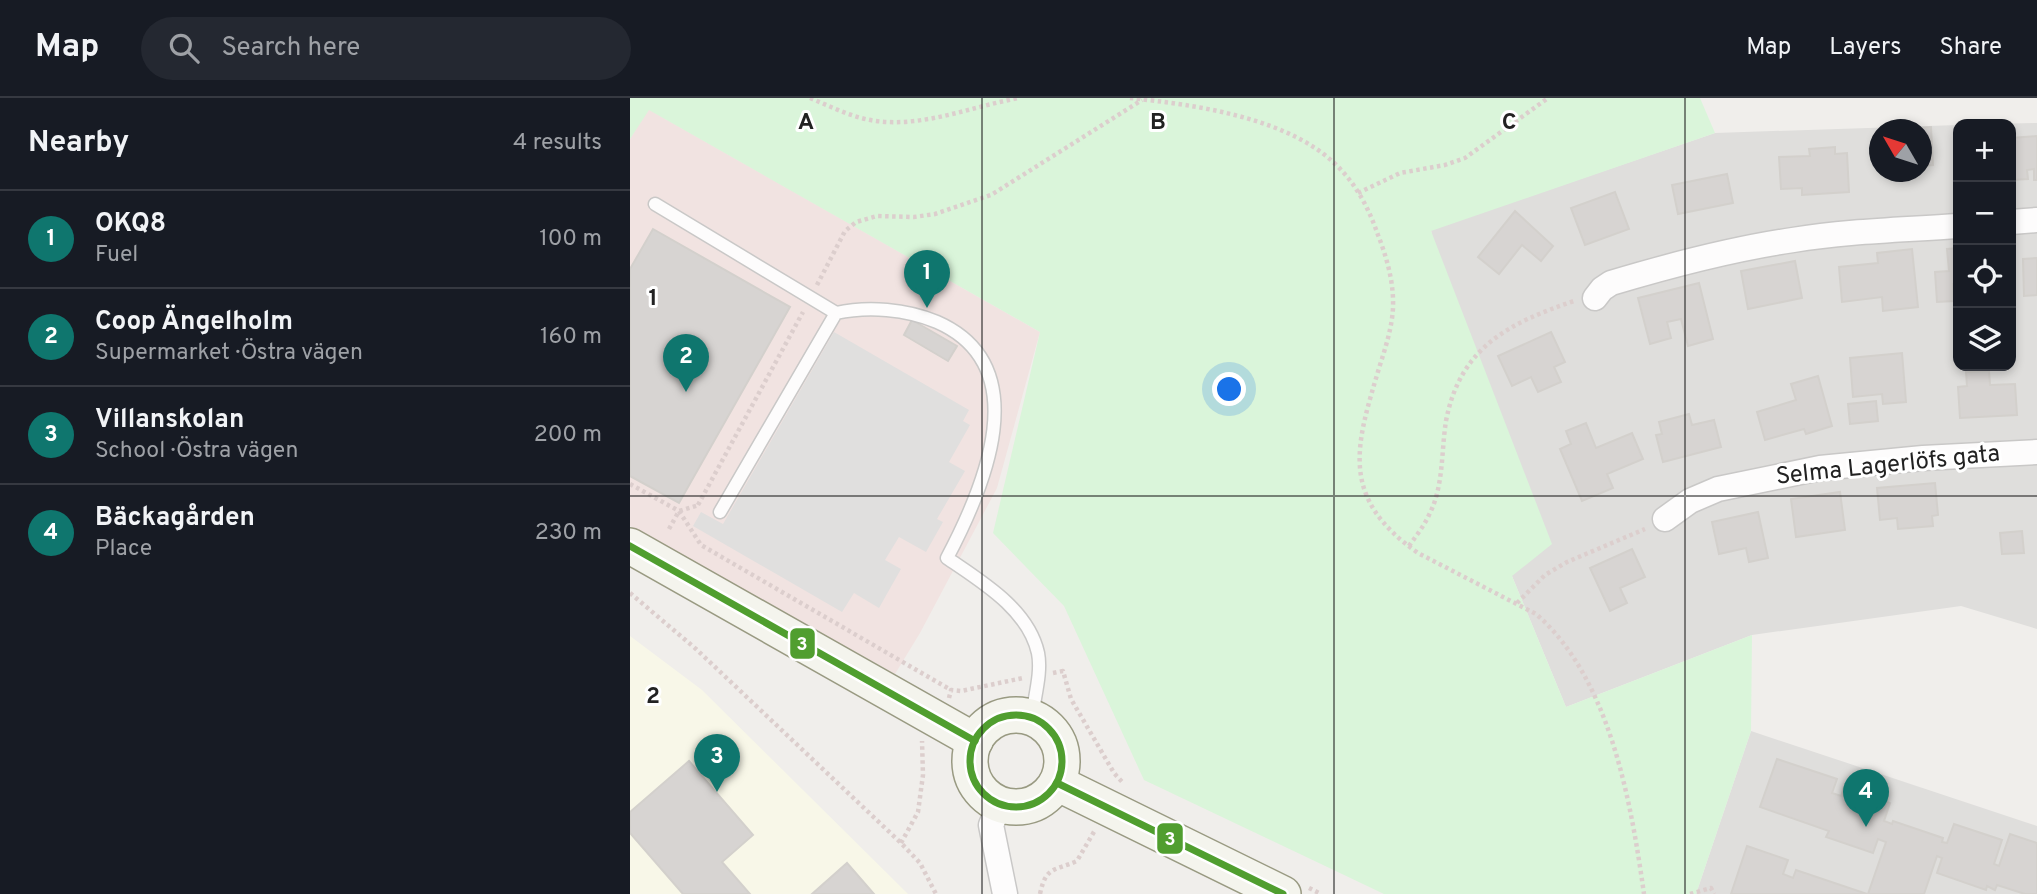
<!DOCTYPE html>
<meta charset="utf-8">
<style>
:root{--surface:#171b24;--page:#242831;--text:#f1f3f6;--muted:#9ea1a6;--line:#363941;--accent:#0f766e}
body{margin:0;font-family:Overpass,sans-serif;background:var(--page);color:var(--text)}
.controls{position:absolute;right:21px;top:21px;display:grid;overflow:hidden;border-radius:14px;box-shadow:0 4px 10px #0003}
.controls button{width:63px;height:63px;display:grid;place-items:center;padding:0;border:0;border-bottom:2px solid var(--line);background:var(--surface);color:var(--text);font:35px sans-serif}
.compass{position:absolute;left:1239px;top:21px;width:63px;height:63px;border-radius:50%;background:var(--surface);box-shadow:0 4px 10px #0003;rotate:309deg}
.you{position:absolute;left:600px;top:292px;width:24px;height:24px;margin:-18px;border:5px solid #fff;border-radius:50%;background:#1a73e8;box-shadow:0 0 0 10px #1a73e833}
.badge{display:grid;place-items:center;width:46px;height:46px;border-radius:50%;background:var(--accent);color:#fff;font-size:23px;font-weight:700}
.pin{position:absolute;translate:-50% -58px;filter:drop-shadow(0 2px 4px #0008)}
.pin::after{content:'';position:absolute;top:37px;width:24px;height:21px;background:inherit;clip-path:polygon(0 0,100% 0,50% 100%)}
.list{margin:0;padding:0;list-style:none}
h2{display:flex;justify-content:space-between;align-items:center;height:91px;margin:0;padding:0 28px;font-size:30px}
h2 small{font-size:23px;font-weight:400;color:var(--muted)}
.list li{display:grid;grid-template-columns:46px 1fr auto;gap:21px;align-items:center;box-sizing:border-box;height:98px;padding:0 28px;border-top:2px solid var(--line)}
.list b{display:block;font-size:26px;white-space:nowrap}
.list p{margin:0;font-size:23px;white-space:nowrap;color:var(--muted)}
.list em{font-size:23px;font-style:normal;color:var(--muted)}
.icon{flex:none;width:38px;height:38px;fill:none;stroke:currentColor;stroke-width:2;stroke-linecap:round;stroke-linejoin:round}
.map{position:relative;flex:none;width:1407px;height:796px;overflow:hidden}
header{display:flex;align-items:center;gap:42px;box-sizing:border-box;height:98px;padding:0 35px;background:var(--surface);border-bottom:2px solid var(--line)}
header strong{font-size:33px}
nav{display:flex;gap:38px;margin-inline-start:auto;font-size:24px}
.search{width:490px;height:63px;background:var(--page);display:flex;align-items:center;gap:18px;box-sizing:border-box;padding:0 24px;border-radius:38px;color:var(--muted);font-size:26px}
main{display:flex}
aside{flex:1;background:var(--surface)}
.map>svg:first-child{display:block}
</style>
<header>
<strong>Map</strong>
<div class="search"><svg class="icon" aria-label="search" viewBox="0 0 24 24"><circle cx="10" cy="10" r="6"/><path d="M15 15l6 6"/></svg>Search here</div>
<nav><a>Map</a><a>Layers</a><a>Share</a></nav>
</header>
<main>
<aside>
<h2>Nearby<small>4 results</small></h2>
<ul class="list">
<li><span class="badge">1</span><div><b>OKQ8</b><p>Fuel</p></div><em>100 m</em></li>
<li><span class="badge">2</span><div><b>Coop Ängelholm</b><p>Supermarket · Östra vägen</p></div><em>160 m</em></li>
<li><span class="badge">3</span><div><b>Villanskolan</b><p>School · Östra vägen</p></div><em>200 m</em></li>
<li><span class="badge">4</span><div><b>Bäckagården</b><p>Place</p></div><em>230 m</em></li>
</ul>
</aside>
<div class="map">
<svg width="1407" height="796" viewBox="0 0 1407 796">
<rect width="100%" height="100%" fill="#f0eeeb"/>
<g fill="#dfdedc" fill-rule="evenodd">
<path d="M1407,25v506l-76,-23 -209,29 -186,72 -54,-131 -81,-346 284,-97 243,-8v241h53v-242h-22zM1250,32h42v42h-42z"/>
<polygon points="1121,633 1407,728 1407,796 1066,796"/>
</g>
<polygon fill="#f1e3e1" points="18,11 410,234 367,390 290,535 265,576 0,428 0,41"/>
<polygon fill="#f8f7e8" points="0,538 72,592 278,796 0,796"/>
<polygon fill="#daf5da" points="0,0 1070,0 1085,35 801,133 922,446 882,478 936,609 1122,537 1121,633 1066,796 754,796 514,682 434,508 363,435 410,234 19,12 0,41"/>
<polygon fill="#e0dfde" points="204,234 339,312 333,323 340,327 319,364 335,373 307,421 313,424 296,454 269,439 255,462 271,471 249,510 224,495 212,514 63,428 71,414 93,426"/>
<g fill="#d7d4d2" stroke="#d3d0cc" stroke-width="2">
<polygon points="1301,29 1303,67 1292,68 1292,32 1261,32"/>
<polygon points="1407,38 1407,82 1404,82 1404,71 1397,72 1398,81 1381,82 1381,40"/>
<polygon points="1205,49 1205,56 1217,55 1219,94 1172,97 1172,90 1151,91 1149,59 1180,58 1179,51"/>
<polygon points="1097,76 1103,105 1048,116 1042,87"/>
<polygon points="985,94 999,131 955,147 941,110"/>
<polygon points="885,113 923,148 911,163 892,147 869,176 848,159"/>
<polygon points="23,131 160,209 49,405 0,378 0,171"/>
<polygon points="1328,150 1328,186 1323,186 1324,203 1307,204 1305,174 1319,173 1317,151"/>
<polygon points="1282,151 1288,209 1253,213 1252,199 1212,204 1209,169 1248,165 1247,155"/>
<polygon points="1407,160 1407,197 1394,198 1393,161"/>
<polygon points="1165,163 1172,200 1118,211 1111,173"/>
<polygon points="1069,185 1083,241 1058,248 1051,221 1037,224 1041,240 1020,246 1008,200"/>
<polygon points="282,222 327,248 318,263 274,237"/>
<polygon points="921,234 935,264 924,269 931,284 908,294 901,279 882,288 868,258"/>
<polygon points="1272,255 1276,304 1253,306 1252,296 1223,299 1220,260"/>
<polygon points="1359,273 1360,287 1385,286 1387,317 1330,320 1328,289 1337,288 1336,274"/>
<polygon points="1188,278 1202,328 1176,336 1174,331 1135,342 1127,314 1166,302 1161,286"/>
<polygon points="1246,303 1248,323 1220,326 1218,306"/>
<polygon points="1059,316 1062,327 1084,322 1091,349 1033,364 1026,337 1032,336 1029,324"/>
<polygon points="956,325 966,350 1002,335 1013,361 977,376 983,390 952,403 930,351 941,346 936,333"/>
<polygon points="1305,385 1308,417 1302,418 1303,428 1268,431 1267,420 1250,422 1247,390"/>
<polygon points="1210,394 1215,432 1166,439 1161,401"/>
<polygon points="1128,414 1138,460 1119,464 1116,450 1089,456 1082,424"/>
<polygon points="1392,433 1394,455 1372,456 1370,435"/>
<polygon points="1002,451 1015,479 990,490 997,505 980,513 960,470"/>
<polygon points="1147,661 1207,681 1202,695 1211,698 1214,689 1260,705 1254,723 1262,726 1263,723 1313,740 1312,744 1317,745 1324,726 1372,742 1364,766 1369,768 1380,736 1407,745 1407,796 1395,796 1367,787 1365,792 1357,788 1356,792 1307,775 1312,760 1307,758 1294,796 1238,796 1256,744 1248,741 1243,755 1196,739 1199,733 1130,709"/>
<polygon points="59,663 123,737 92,764 120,796 53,796 0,735 0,714"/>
<polygon points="1117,748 1158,762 1153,776 1163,780 1166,772 1237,796 1101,796"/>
<polygon points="217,765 244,796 182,796"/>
</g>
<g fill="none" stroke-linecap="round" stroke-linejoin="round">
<defs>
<g id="service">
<polyline points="25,106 206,215"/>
<path d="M90,414l116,-199c32,-7 70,-4 101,9 100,44 47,166 10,236 35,24 81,51 91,95 4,20 -4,45 -6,65"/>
</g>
<g id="minor">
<polyline points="1381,124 1407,122"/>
<path d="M965,200l7,-9 9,-6c60,-18 120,-34 182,-43 55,-9 110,-10 165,-14"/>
<polyline points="1035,421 1060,403 1088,391 1190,370 1293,360 1407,354"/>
<polyline points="370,706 361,727 375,796"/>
</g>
<g id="secondary">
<polyline points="0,448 345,643"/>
<circle cx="386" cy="663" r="46"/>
<polyline points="427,685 653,796"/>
</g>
</defs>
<use href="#service" stroke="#c9c8c7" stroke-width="15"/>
<use href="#minor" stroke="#c9c8c7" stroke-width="27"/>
<use href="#secondary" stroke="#999a82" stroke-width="38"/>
<g stroke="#dccecd" stroke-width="4.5" stroke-dasharray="3.5 3.5" stroke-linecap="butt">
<path d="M180,0c17,7 33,15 51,20 53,14 107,-11 158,-20"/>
<path d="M500,0c66,7 165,20 212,73 17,18 28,41 36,64 9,23 16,48 15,73 -1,19 -7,38 -13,57 -24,80 -42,132 38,188l118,61c74,64 95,188 108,280"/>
<polyline points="728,95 770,75 815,67 835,60 918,0"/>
<polyline points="187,187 215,133 226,124 247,118 284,119 305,116 361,97 512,2"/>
<polyline points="0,386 49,413 71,447 321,592"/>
<polyline points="68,407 173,214"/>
<polyline points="39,431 49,413 69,407"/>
<path d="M779,448c7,-10 15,-20 20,-31 15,-29 12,-63 17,-94 14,-74 63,-98 128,-120"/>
<polyline points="0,495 66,551 271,745 290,765 306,796"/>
<polyline points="887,505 915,477 937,464 1015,431"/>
<polyline points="423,575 433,573 441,601 484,675 493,685"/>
<polyline points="319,600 321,592 331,593 393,580"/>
<polyline points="271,745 288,714 293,677 292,643"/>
<polyline points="679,790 691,796"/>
<path d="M410,796c6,-28 14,-23 37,-33l18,-31"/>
<polyline points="1060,796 1081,790 1084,796"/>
</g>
<use href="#service" stroke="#fdfcfc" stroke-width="12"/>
<use href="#minor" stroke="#fdfcfc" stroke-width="24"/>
<use href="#secondary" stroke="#f4f4ed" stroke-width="35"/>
<defs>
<g id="bus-1">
<polyline points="0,448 345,643"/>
<circle cx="386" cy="663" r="46"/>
<polyline points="427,685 653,796"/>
</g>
</defs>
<use href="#bus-1" stroke="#fff" stroke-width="12"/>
<use href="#bus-1" stroke="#509e2f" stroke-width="7"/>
</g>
<path fill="none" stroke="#222" stroke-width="2" stroke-opacity="0.55" d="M352,0v796M704,0v796M1055,0v796M0,398h1407"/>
<g text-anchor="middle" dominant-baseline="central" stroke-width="6" stroke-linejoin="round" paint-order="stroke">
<g font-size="24" fill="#222" stroke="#fff">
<text transform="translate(1258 368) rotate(-6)">Selma Lagerlöfs gata</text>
</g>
</g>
<g font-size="23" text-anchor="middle" font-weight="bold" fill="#222" stroke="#fff" stroke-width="6" stroke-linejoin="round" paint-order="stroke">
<text x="176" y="31">A</text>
<text x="528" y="31">B</text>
<text x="879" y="31">C</text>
<text x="23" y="207">1</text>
<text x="23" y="605">2</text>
</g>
<g stroke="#fff" stroke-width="2.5">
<rect x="159" y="529" width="27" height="33" rx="7" fill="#509e2f"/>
<rect x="526" y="724" width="28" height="33" rx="7" fill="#509e2f"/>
</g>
<g font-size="19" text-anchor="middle" font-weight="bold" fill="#fff">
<text x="172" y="552">3</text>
<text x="540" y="747">3</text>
</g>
</svg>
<div class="controls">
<button>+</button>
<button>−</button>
<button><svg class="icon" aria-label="locate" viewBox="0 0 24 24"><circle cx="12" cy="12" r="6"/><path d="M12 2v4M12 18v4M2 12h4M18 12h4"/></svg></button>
<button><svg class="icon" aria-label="layers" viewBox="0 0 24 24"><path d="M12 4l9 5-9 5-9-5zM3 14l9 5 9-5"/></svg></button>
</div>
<svg class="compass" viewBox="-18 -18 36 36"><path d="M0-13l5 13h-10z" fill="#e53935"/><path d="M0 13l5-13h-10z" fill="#9ea1a6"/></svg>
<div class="you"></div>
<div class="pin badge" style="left:297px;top:210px">1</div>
<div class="pin badge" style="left:56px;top:294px">2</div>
<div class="pin badge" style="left:87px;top:694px">3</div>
<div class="pin badge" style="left:1236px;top:729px">4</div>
</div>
</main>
